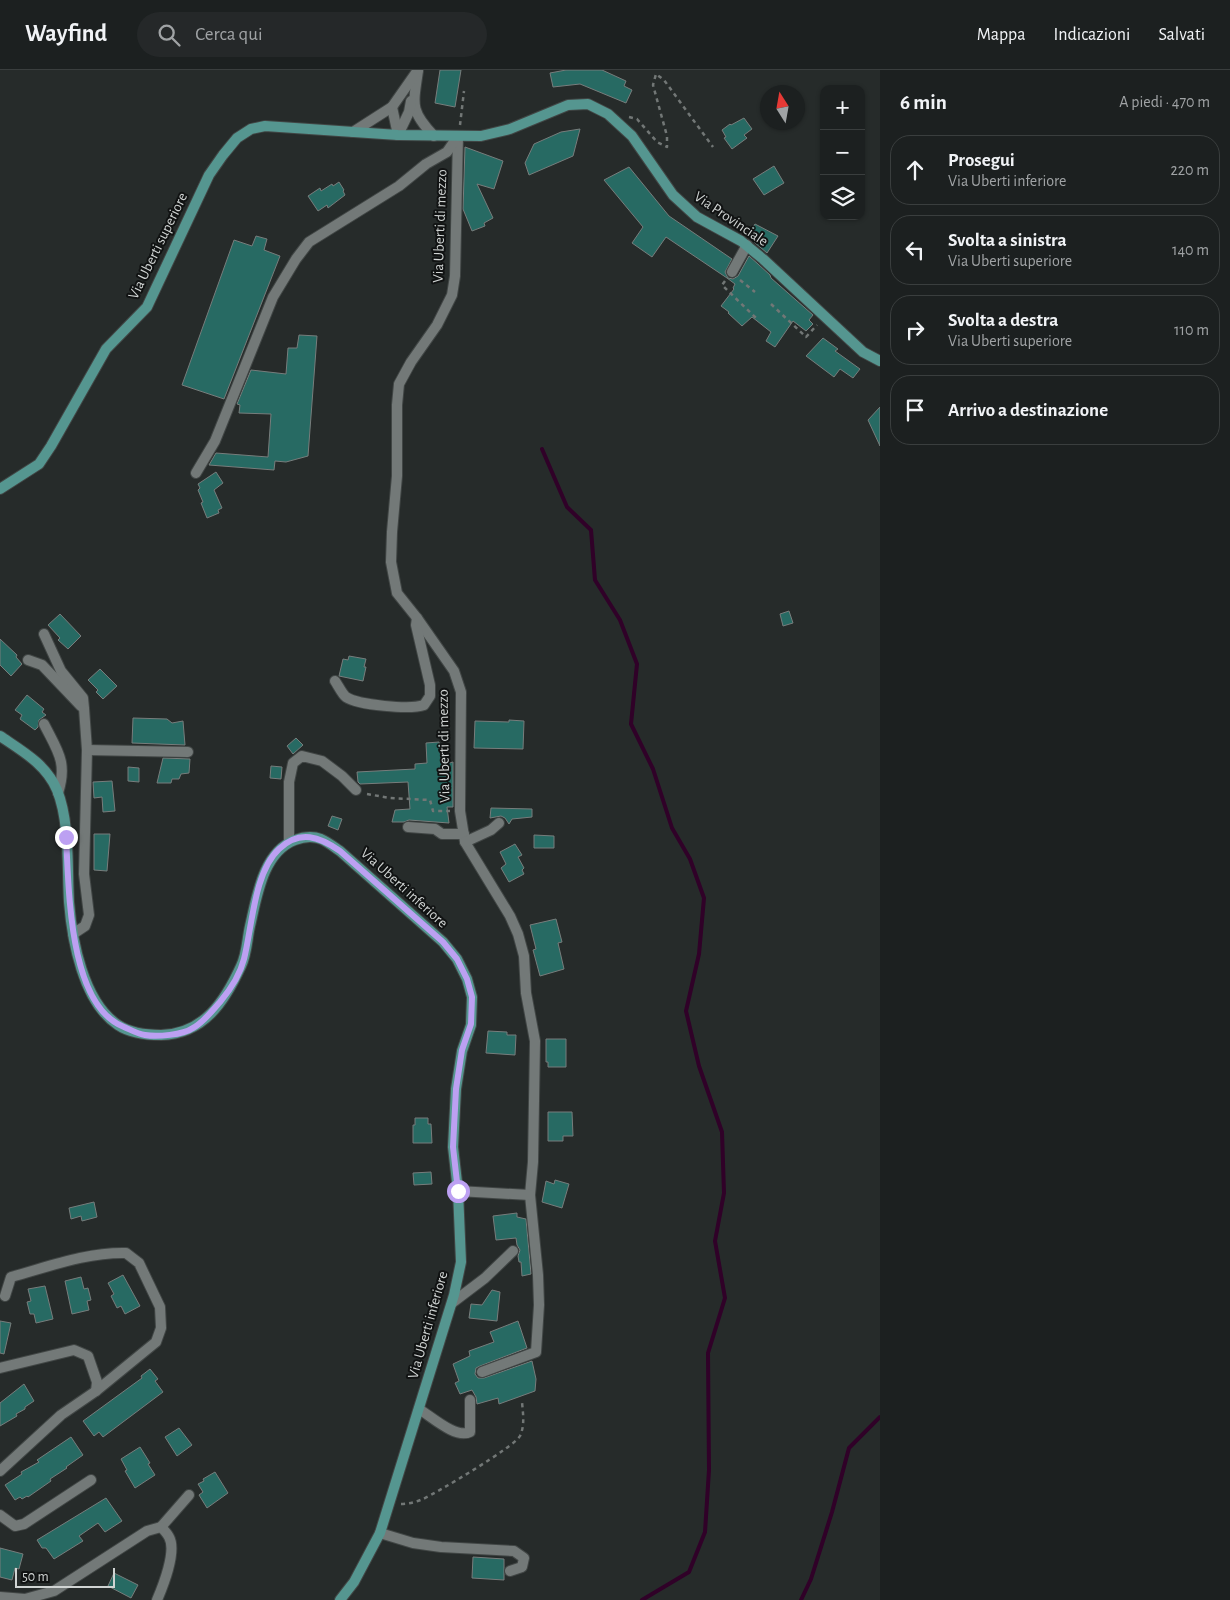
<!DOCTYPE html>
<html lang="it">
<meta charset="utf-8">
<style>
:root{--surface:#1c2020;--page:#252829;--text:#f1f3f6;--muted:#a0a3a5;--line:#3a3e3e}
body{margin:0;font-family:"Alegreya Sans",sans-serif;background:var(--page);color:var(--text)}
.controls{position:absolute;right:15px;top:15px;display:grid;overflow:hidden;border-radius:10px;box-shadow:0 1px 4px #0004}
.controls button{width:45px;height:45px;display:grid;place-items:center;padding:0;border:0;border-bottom:1px solid var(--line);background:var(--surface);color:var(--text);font:25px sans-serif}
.compass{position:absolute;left:760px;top:15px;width:45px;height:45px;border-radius:50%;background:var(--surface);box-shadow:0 1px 4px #0004;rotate:349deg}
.scale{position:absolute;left:15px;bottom:12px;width:100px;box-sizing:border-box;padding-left:5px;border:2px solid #d0d4d3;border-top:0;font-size:14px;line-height:18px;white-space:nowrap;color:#d0d4d3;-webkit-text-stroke:4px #111313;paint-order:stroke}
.stop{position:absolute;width:15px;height:15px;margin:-11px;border:4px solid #bca0f2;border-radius:50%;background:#fff}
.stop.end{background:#bca0f2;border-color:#fff;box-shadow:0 1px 5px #0008}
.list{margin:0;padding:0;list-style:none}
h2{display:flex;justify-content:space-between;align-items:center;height:65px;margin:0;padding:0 20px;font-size:21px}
h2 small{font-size:16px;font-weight:400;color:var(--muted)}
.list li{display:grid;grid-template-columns:32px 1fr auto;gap:15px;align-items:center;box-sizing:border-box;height:70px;margin:0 10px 10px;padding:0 10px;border:1px solid var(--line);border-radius:20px}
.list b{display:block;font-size:19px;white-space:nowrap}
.list p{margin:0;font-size:16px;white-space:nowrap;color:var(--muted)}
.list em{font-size:16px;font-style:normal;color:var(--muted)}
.icon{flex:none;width:28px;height:28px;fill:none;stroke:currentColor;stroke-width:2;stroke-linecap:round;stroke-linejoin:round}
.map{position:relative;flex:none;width:880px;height:1530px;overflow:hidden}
header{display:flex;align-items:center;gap:30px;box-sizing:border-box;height:70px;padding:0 25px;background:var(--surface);border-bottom:1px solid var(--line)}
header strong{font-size:24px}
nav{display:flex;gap:28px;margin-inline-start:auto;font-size:18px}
.search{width:350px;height:45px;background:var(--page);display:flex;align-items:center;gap:12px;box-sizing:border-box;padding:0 18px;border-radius:28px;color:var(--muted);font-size:19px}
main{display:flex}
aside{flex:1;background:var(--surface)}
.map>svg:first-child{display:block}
</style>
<header>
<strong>Wayfind</strong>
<div class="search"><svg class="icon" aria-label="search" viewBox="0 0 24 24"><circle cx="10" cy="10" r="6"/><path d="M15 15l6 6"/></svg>Cerca qui</div>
<nav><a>Mappa</a><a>Indicazioni</a><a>Salvati</a></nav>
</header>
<main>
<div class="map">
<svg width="880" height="1530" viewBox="0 0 880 1530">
<rect width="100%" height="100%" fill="#262b2a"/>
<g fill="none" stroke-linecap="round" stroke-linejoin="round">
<g stroke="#300128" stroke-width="4">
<polyline points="542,379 567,437 591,460 595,510 620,550 637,594 631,654 653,699 672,758 690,789 704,828 699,884 686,941 699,996 722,1062 724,1123 715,1171 725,1228 708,1283 709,1400 705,1462 689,1502 642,1530"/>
<polyline points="801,1530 811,1509 832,1442 849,1378 880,1347"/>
</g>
</g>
<g fill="#276a63" stroke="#777d7c">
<polygon points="440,0 461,0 455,37 435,33"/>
<polygon points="566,0 602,0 626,11 624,16 632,20 626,33 580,14 553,17 550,3"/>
<polygon points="744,48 752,59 744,65 747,68 732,79 724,68 726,67 722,60 730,54 731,55"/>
<polygon points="580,59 573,86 529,105 525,93 534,74 561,62"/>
<polygon points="465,77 503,91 494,119 477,114 493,148 484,153 485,156 472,161 463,139"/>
<polygon points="774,96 784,113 764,125 753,109"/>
<polygon points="629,97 669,146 732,189 725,202 728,208 733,209 738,206 749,186 758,194 770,205 771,208 813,245 809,250 813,254 806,261 793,251 775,277 766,271 771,262 752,247 742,256 728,243 729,242 721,236 734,219 733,218 735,214 727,208 666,167 652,187 632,173 643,157 604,110"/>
<polygon points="339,112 344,120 343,121 345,125 328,138 327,135 318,141 308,126 320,118 321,121 332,114 333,116"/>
<polygon points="755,154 778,166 767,183 754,172 755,170 747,166"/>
<polygon points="256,166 267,169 264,180 280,186 224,329 182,315 234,170 252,176"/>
<polygon points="299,265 317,266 308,386 286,392 275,391 274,400 209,395 216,383 268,387 271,344 239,343 240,335 237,334 251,300 286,304 288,278 297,278"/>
<polygon points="823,268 838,279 835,281 860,299 853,308 840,299 834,307 806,286"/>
<polygon points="880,337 880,376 868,350"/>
<polygon points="216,402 223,413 214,420 222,438 218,440 219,443 207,448 201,433 203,432 198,420 200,418 198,414"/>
<polygon points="789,541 793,553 783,556 780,544"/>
<polygon points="60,544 81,566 68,579 58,570 60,568 48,555"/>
<polygon points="0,569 17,585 16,587 22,594 11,606 0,595"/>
<polygon points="349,586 366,589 364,597 366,597 363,611 339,606 343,589 348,590"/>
<polygon points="100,599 117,616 103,629 96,622 98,620 88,610"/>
<polygon points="27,625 44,639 42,642 46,645 39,650 38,657 35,660 20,649 22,645 15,640"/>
<polygon points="133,648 167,649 172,653 183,651 185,675 132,673"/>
<polygon points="509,650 524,651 523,679 474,678 475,651 509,652"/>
<polygon points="296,668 303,675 293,684 287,676"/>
<polygon points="439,672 442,695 453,692 453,737 447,737 449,753 409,750 404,752 392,752 395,740 410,739 408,712 360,714 358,712 357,702 415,699 415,694 427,693 426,673"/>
<polygon points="163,688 190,689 189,703 181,704 179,709 172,709 171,713 157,713"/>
<polygon points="271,696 282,697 281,709 270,708"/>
<polygon points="128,697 139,698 139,712 128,711"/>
<polygon points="112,711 115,741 103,742 102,727 94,728 93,712"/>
<polygon points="491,738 532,739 532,747 512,749 509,754 505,748 501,746 490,748"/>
<polygon points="332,746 342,749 338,760 328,756"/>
<polygon points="94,764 110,764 107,801 94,800"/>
<polygon points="534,765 554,766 554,778 534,778"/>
<polygon points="515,774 522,785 518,787 524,798 522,800 524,804 509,812 501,798 506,794 500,782"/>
<polygon points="556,849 562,872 558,873 564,899 540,906 533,880 536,879 530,855"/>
<polygon points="488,961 507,962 507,965 516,965 515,985 486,983"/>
<polygon points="546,969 566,969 566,997 548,997 548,992 546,992"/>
<polygon points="548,1042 572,1042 573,1066 563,1066 563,1071 548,1071"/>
<polygon points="415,1048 428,1048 428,1054 431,1054 432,1073 413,1073 413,1055 415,1055"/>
<polygon points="431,1102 432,1114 414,1115 413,1103"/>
<polygon points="555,1110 569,1114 562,1138 542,1132 546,1111 554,1114"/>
<polygon points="94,1132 97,1147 82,1151 81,1146 71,1149 69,1138"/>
<polygon points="517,1143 517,1147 526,1149 531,1204 522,1206 521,1192 519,1192 518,1186 520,1180 517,1175 516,1168 496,1170 493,1146"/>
<polygon points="123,1205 140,1236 125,1244 121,1236 117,1238 111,1226 114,1224 108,1213"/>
<polygon points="81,1207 84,1219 88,1218 91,1230 87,1231 89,1240 72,1244 65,1211"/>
<polygon points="45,1216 53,1249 36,1253 34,1244 30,1244 27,1232 31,1231 28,1219"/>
<polygon points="492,1220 500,1222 497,1251 469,1248 471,1234 482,1235"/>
<polygon points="0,1251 11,1253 4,1284 0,1283"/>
<polygon points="518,1251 527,1278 480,1296 476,1298 475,1304 478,1308 484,1308 532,1291 536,1309 535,1321 499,1334 498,1328 477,1334 476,1327 472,1320 460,1324 455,1313 459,1311 453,1294 470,1286 469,1281 494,1272 490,1262"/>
<polygon points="150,1299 158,1309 155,1311 163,1322 103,1367 99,1362 94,1366 83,1351 142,1308 141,1306"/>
<polygon points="24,1314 34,1331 25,1337 25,1339 16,1344 17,1346 0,1356 0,1333"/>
<polygon points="179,1358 192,1375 177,1386 165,1367"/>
<polygon points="71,1367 83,1385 66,1397 67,1398 50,1409 51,1411 28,1427 27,1426 22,1429 20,1427 15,1430 5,1415 22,1404 21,1402 39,1392 37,1390"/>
<polygon points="140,1377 150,1393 148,1394 155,1405 135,1418 125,1401 127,1400 121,1389"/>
<polygon points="215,1402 228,1423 207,1438 199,1425 203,1422 198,1414 204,1411 203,1409"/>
<polygon points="106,1428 122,1451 105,1462 98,1453 79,1466 83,1471 54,1489 46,1478 42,1478 37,1470"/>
<polygon points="0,1478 23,1484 19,1499 15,1498 12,1510 0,1507"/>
<polygon points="473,1487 504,1489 504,1510 472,1508"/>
<polygon points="114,1503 138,1515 131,1528 108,1516"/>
</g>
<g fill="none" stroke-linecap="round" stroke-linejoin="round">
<defs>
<g id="minor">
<polyline points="458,66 455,206 452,225 437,255 411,292 399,314 397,335 397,406 392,462 391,492 397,523 417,548 454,601 461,622 460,741 465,772 510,846 518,864 524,886 526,923 535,971 533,1092 530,1125 538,1205 539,1235 536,1282 482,1302"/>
<polyline points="732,202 747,175"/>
<polyline points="196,403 215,371 273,227 296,189 309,172 399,116 426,94 447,82 458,66"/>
<polyline points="44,564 61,601 83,628 84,638 87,680 84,804 89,845 85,856 73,864"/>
<polyline points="28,590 42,595 81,636"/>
<path d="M335,611c3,4 7,13 11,16 12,8 64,13 78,8l6,-9v-11l-14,-60 1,-7"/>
<path d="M44,654c13,26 24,38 14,69"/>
<polyline points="87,680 188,682"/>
<polyline points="408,757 435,759 442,764 464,764"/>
<polyline points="289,772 289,712 293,693 302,686 322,691 342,706 356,720"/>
<polyline points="465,772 491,760 499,753"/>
<polyline points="458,1121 530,1125"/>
<polyline points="452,1233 485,1208 513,1181"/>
<polyline points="0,1298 74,1280 88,1286 97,1312 96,1321"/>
<path d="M419,1339c13,8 37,30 51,23v-32"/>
<path d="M0,1401l61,-56 35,-24 60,-49 5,-14 -1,-21 -21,-44 -13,-10c-39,-1 -78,14 -115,24l-6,19"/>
<polyline points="0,1445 15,1456 24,1454 91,1410"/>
<polyline points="161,1457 189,1425"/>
<polyline points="380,1463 413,1473 441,1477 514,1481 524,1488 522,1497 510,1501"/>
<path d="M0,1527l25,2 29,-8 93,-60 14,-4c3,3 6,6 8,10 8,14 -6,49 -12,63"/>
</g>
<g id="tertiary">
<path d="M418,1c-5,34 -8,40 16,65"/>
<polyline points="392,37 398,65"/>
<polyline points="353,62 392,37 418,0"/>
<polyline points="398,65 409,42 411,31"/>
</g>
<g id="secondary">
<polyline points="0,419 39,394 51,376 106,279 147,237 209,105 223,85 237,68 251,59 265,56 398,65 481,66 510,59 568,35 588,34 608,44 632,66 673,125 697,147 741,171 763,189 863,282 880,291"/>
<path d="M0,666c22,15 46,28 57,54 13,32 10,77 12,112 3,38 14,100 49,123 12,8 28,10 43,10 43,-1 64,-34 80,-69 6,-12 6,-27 9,-40 7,-30 13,-74 45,-86 8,-3 18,-4 26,-1 7,3 13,8 19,12l103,91 14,17 10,20 5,18 -1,28 -9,26 -6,38 -3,58 5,44 3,71 -7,33 -74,238 -26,49 -14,18"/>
</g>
</defs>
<use href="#minor" stroke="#414645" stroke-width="12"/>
<use href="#tertiary" stroke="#414645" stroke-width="12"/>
<use href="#secondary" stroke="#414645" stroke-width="12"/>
<g stroke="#727776" stroke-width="2.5" stroke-dasharray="4 4" stroke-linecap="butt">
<polyline points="629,47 637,49 657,72 667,77 667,66 653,15 656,4 664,10 713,77"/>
<polyline points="460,55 464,21"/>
<polyline points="740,210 755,222"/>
<polyline points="725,211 722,215 758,250"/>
<polyline points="771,234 806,267 817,255"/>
<polyline points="367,724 390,728 430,730 433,741 450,741"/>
<path d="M401,1434c8,0 15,-2 22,-5 15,-7 91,-52 97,-63 5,-11 3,-22 2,-34"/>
</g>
<use href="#minor" stroke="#737978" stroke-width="10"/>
<use href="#tertiary" stroke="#737978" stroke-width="10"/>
<use href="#secondary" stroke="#559690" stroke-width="10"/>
</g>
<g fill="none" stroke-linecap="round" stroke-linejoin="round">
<path stroke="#bca0f2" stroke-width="6" d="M66,767c3,50 2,168 58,190 7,3 14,7 21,8 12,2 38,0 48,-7 11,-6 19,-17 27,-26 10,-12 20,-27 24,-43 8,-31 10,-87 35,-110 21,-20 41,-12 61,2l103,91 14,17 10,20 5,18 -1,27 -9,26 -6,39 -3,58 5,44"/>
</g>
<g text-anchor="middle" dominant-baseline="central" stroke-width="4" stroke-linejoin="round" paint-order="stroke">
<g font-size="15" fill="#d0d4d3" stroke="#111313">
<text transform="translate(731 149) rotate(34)">Via Provinciale</text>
<text transform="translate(440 156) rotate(-88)">Via Uberti di mezzo</text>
<text transform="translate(158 176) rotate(-64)">Via Uberti superiore</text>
<text transform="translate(444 676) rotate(-91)">Via Uberti di mezzo</text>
<text transform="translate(404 818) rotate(42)">Via Uberti inferiore</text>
<text transform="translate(428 1255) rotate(-74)">Via Uberti inferiore</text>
</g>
</g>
</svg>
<div class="controls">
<button>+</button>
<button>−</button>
<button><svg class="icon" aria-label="layers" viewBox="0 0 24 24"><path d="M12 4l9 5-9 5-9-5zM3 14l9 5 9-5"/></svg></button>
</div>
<svg class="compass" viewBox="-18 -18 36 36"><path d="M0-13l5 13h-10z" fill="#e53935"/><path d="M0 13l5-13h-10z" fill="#a0a3a5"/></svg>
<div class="scale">50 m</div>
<div class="stop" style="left:458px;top:1121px"></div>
<div class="stop end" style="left:66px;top:767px"></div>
</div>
<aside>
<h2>6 min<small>A piedi · 470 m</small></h2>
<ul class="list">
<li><svg class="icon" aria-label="ahead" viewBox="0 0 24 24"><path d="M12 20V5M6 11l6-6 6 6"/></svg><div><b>Prosegui</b><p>Via Uberti inferiore</p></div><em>220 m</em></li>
<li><svg class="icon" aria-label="left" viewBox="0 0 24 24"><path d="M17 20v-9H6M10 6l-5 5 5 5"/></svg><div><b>Svolta a sinistra</b><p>Via Uberti superiore</p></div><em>140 m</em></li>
<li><svg class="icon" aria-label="right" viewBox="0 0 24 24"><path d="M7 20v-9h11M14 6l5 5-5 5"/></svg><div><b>Svolta a destra</b><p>Via Uberti superiore</p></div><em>110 m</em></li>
<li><svg class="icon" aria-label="arrive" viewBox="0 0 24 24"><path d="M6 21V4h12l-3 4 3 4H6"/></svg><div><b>Arrivo a destinazione</b></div></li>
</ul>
</aside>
</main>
